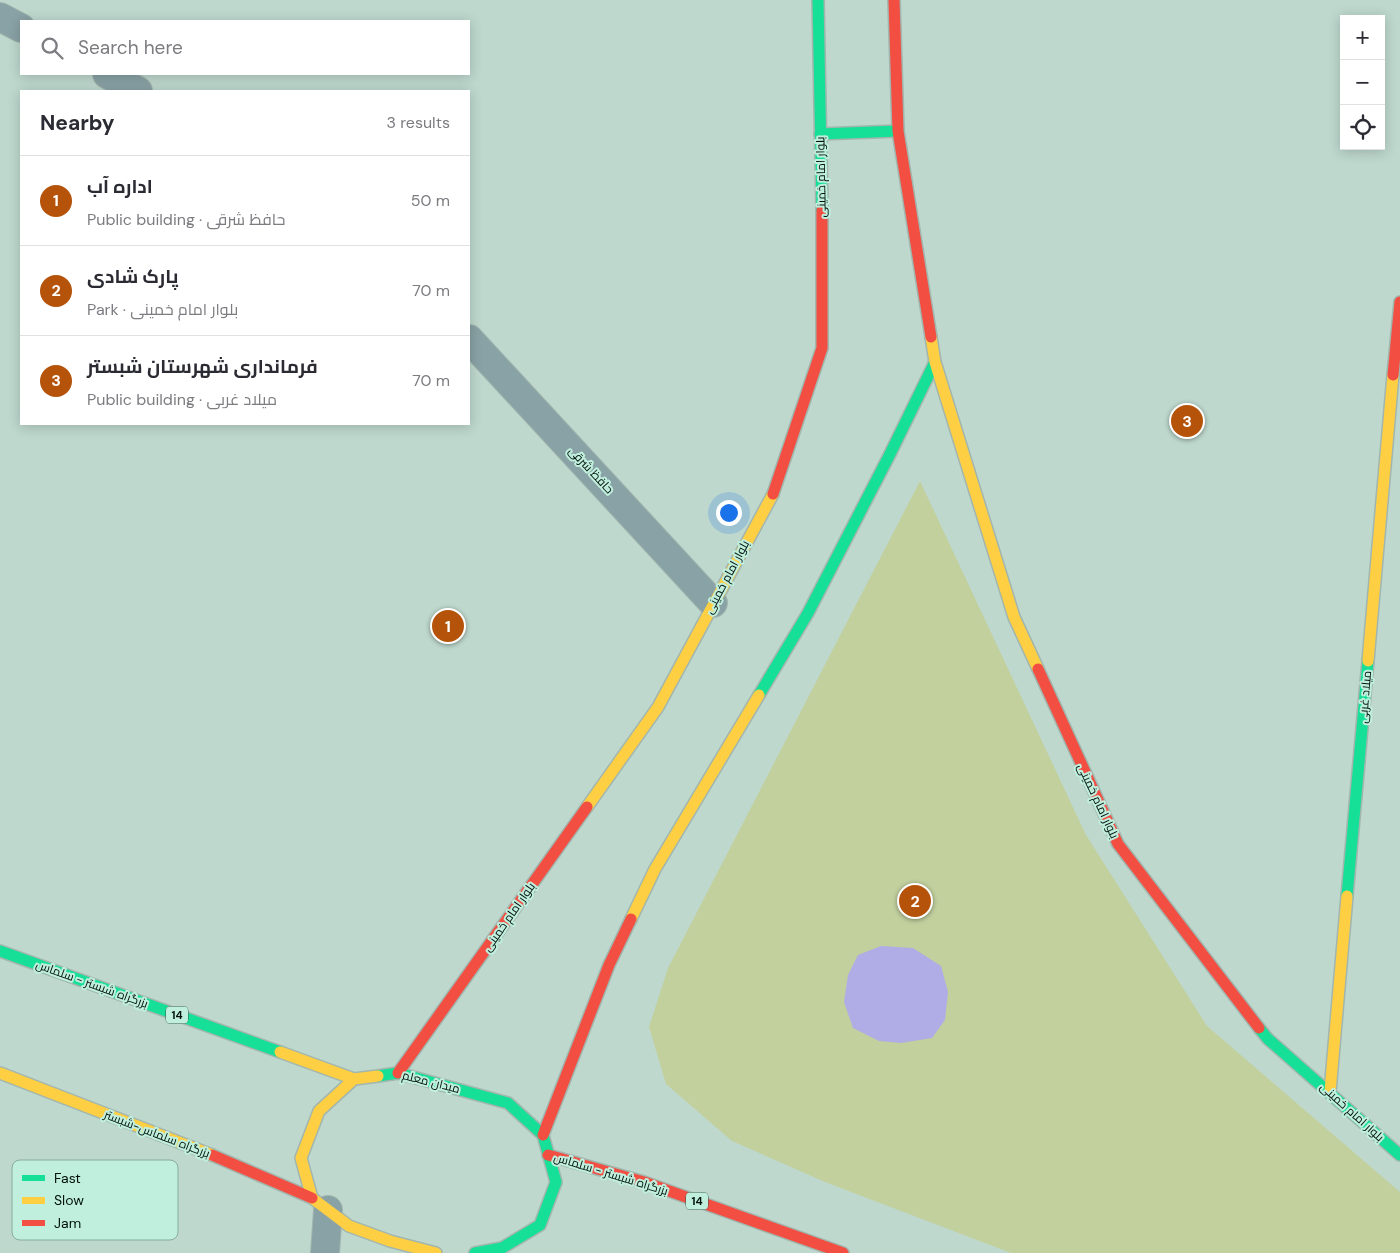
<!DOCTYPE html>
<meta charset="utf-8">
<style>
:root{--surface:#fff;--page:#f2f2f3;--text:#2b2b33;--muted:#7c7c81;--line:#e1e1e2;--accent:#b45309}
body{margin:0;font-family:"DM Sans",Cairo,sans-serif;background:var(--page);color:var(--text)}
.controls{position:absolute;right:15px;top:15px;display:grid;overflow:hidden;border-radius:0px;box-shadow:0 2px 12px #0003}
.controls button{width:45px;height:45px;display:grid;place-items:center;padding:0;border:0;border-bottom:1px solid var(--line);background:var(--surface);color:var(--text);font:25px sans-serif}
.you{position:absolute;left:728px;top:512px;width:18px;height:18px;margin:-12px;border:4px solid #fff;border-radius:50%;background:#1a73e8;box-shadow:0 0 0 8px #1a73e833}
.badge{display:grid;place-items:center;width:32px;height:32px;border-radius:50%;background:var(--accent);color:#fff;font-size:16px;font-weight:700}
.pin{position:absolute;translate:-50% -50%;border:2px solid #fff;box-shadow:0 1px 5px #0006}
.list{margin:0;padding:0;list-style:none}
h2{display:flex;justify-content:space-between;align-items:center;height:65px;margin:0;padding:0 20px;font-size:21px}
h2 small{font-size:16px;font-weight:400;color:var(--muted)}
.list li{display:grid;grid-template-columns:32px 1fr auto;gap:15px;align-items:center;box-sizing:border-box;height:90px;padding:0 20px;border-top:1px solid var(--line)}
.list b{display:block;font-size:19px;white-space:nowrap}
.list p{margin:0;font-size:16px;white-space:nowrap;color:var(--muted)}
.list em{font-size:16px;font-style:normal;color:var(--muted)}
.icon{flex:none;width:28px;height:28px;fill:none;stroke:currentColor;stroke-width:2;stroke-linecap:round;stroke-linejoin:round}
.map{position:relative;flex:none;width:1400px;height:1253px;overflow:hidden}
.search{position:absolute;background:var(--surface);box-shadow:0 2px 12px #0003;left:20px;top:20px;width:450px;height:55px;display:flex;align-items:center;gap:12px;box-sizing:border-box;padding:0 18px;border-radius:0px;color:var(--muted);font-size:19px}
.panel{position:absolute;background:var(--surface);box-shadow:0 2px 12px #0003;left:20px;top:90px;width:450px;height:335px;border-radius:0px}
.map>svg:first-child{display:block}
</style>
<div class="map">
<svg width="1400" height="1253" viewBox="0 0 1400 1253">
<rect width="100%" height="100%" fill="#bed8ce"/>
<polygon fill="#c2d09e" points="920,481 1086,835 1207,1026 1400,1192 1400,1253 1011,1253 825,1182 732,1141 666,1084 649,1027 668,968"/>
<polygon fill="#aface6" points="881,946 913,948 941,966 948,992 945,1020 932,1038 901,1043 879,1041 853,1028 844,1002 848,975 858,955"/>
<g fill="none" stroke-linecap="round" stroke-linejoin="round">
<defs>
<g id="street">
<polyline points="0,17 21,28"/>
<polyline points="107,74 138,91"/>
<polyline points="469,339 713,603"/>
<polyline points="325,1253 328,1210"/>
</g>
<g id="fast">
<polyline points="818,0 822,210"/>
<polyline points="820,134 898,131"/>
<polyline points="759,695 808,613 890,454 935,362"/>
<polyline points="1347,896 1368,661"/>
<polyline points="0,951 280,1052"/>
<polyline points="1259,1028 1268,1039 1400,1155"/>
<polyline points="378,1076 398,1073 508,1103 543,1135 556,1182 540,1225 502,1248 475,1253"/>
</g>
<g id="slow">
<polyline points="931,337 935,362 1014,617 1038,669"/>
<polyline points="1368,661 1393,375"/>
<polyline points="587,807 658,707 773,494"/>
<polyline points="631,919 655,869 759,695"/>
<polyline points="280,1052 354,1079"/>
<polyline points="0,1073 212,1155"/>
<polyline points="378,1076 354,1079 319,1111 301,1158 312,1198 349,1226 390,1241 436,1253"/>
<polyline points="1330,1092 1347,896"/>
</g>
<g id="jam">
<polyline points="894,0 898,131 931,337"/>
<polyline points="1393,375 1400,302"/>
<polyline points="773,494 822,348 822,210"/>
<polyline points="1038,669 1118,844 1259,1028"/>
<polyline points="398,1073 587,807"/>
<polyline points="543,1135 609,965 631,919"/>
<polyline points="212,1155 312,1198"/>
<polyline points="548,1155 644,1182 843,1253"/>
</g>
</defs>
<use href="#street" stroke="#a2b6ae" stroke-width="30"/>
<use href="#fast" stroke="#a2b6ae" stroke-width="14"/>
<use href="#slow" stroke="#a2b6ae" stroke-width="14"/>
<use href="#jam" stroke="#a2b6ae" stroke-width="14"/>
<use href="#street" stroke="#89a2a5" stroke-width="28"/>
<use href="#fast" stroke="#16e098" stroke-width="11"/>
<use href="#slow" stroke="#ffcf43" stroke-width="11"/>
<use href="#jam" stroke="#f24e42" stroke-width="11"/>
</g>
<g text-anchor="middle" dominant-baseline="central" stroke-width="4" stroke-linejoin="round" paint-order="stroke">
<g fill="#c0efde" stroke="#3b544a" stroke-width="1">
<rect x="166" y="1006.5" width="22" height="17" rx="4"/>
<rect x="686" y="1192.5" width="22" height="17" rx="4"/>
</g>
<g font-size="11" font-weight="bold" fill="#02110b">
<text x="177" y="1015">14</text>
<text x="697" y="1201">14</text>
</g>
<g font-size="12" fill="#02110b" stroke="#c0efde">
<text transform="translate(821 177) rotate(-91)">بلوار امام خمینی</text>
<text transform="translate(591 470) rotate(47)">حافظ شرقی</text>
<text transform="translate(727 577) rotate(-62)">بلوار امام خمینی</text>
<text transform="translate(1365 697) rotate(-85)">میلاد غربی</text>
<text transform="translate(1098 801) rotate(65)">بلوار امام خمینی</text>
<text transform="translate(509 917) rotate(-55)">بلوار امام خمینی</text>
<text transform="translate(92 984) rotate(20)">بزرگراه شبستر - سلماس</text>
<text transform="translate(431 1082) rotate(14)">میدان معلم</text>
<text transform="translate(1352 1112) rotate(42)">بلوار امام خمینی</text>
<text transform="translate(157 1134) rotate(21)">بزرگراه سلماس-شبستر</text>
<text transform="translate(611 1174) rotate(17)">بزرگراه شبستر - سلماس</text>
</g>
</g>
<rect x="12" y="1160" width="166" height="80" rx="8" fill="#c0efde" stroke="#87ac9f" stroke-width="1"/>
<rect x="22" y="1175" width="23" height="6" fill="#16e098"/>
<rect x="22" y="1197" width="23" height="7" fill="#ffcf43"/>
<rect x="22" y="1220" width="23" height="6" fill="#f24e42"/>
<g font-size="14" fill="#02110b">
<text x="54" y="1183">Fast</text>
<text x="54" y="1205">Slow</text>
<text x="54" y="1228">Jam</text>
</g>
</svg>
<div class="controls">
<button>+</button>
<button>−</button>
<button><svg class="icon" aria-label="locate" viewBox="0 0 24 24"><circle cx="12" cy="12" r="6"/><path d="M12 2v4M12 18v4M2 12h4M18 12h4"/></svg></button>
</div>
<div class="you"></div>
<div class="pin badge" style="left:448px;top:626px">1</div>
<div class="pin badge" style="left:915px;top:901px">2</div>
<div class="pin badge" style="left:1187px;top:421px">3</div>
<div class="search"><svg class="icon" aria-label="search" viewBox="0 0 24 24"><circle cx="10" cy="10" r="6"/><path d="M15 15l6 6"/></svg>Search here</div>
<section class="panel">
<h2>Nearby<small>3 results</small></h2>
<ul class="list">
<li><span class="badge">1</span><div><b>اداره آب</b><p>Public building · حافظ شرقی</p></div><em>50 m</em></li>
<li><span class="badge">2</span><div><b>پارک شادی</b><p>Park · بلوار امام خمینی</p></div><em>70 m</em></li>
<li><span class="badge">3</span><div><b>فرمانداری شهرستان شبستر</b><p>Public building · میلاد غربی</p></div><em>70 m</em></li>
</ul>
</section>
</div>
